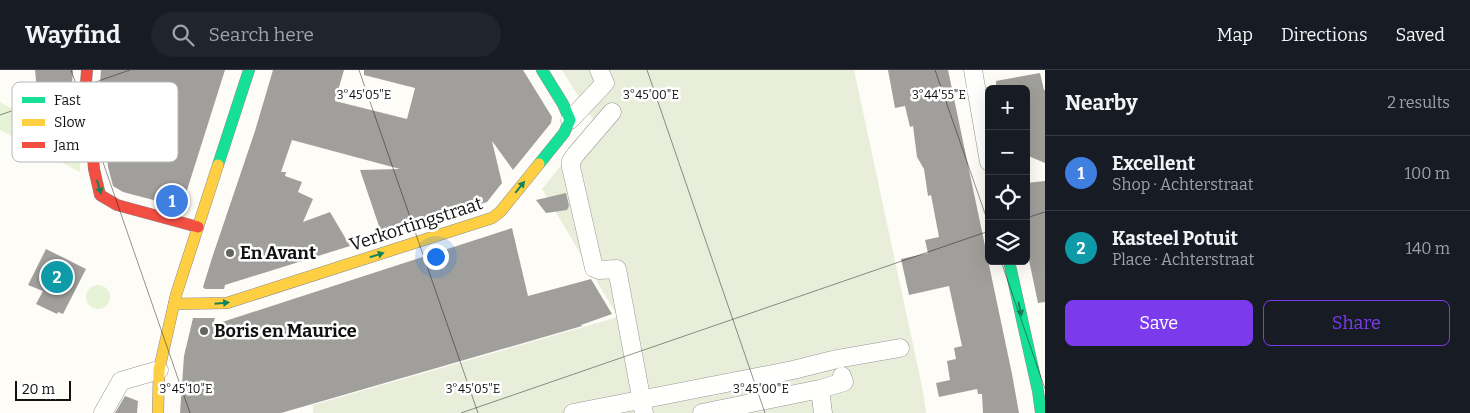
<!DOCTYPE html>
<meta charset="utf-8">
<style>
:root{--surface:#171b24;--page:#20242c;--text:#f1f3f6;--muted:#9ea1a6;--line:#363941;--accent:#7c3aed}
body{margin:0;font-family:Bitter,serif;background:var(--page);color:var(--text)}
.controls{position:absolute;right:15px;top:15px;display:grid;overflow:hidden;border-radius:8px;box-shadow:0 5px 20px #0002}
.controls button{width:45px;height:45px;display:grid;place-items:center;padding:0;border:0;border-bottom:1px solid var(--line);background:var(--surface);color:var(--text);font:25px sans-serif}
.scale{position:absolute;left:15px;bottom:12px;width:56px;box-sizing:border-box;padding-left:5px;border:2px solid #111;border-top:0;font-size:14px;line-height:18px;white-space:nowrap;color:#111;-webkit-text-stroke:4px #fff;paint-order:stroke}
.you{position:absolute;left:435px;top:186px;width:18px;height:18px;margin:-12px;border:4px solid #fff;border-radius:50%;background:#1a73e8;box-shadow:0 0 0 8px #1a73e833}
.badge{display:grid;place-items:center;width:32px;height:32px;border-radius:50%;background:var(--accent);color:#fff;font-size:16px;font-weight:700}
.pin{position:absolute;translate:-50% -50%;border:2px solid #fff;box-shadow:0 1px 5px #0006}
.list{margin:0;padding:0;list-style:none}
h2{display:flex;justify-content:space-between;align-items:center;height:65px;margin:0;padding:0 20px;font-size:21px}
h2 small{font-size:16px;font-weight:400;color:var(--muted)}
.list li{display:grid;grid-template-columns:32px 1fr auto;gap:15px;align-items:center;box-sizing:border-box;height:75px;padding:0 20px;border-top:1px solid var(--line)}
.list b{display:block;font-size:19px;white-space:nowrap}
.list p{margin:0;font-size:16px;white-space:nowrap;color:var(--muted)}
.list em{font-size:16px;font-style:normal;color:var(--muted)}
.actions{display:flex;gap:10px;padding:15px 20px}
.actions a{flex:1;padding:11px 0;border:1px solid var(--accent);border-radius:8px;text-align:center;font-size:18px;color:var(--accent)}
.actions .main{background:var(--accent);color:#fff}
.icon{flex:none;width:28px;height:28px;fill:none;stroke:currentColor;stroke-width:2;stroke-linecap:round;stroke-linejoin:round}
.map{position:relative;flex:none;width:1045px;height:343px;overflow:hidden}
header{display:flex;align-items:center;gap:30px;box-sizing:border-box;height:70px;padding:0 25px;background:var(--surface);border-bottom:1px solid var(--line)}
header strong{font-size:24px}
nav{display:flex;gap:28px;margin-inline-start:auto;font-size:18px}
.search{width:350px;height:45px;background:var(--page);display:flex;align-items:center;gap:12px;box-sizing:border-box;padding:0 18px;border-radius:28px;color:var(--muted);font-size:19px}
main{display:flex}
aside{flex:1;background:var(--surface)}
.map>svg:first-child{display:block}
</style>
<header>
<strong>Wayfind</strong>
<div class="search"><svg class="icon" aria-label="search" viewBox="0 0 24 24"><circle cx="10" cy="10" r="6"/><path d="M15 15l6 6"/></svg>Search here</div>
<nav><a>Map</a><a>Directions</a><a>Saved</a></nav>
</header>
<main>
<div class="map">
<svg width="1045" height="343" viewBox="0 0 1045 343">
<rect width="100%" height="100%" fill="#fdfcf7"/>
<g fill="#e7f3d7">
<polygon points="0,32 81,79 80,102 0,60"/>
<circle cx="98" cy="227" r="12"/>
</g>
<polygon fill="#e9eedb" points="562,0 854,0 923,321 926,343 313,343 313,335 618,247 542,119 595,53"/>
<g fill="#a19f9c">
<polygon points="35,0 73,0 72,14 76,59 73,62 58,60 50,51 40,52"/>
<polygon points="101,0 225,0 182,136 180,137 123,122 113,116 108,97 100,13"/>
<polygon points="273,0 344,0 335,31 407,49 415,18 364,5 364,0 523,0 552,47 551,53 513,100 492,71 502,113 487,132 382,165 360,100 400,99 292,70 281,102 286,102 285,106 302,112 298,122 313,129 303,152 330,142 350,176 225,215 224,219 205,219 203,217 212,188 255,61"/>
<polygon points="888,0 948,0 1012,304 1019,343 983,343 982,324 978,324 977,319 939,327 936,313 950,310 947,291 956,289 954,278 962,276 949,216 909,225 901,189 928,183 925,170 939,167 931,125 928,126 924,99 917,87 913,56 910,57 905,36 895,38"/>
<polygon points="1040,3 1044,20 1045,20 1045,93 1026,85 1026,19 996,19 996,11"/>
<polygon points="1045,111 1045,232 1038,233 1026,176 1026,113"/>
<polygon points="566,123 569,136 567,140 546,143 536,130"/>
<polygon points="512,158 528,226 591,209 612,244 581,255 582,256 281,343 180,343 184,286 193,248 215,248 213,255"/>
<polygon points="46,179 86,199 63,244 58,242 57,244 36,234 43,221 28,215"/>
<polygon points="125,326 138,331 137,343 115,343"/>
</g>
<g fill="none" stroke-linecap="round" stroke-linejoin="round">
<defs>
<g id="street">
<polyline points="973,0 989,92"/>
<polyline points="612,42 576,84 571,91 571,97 594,198 599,200 617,199 644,343"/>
<polyline points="570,50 605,13 599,0"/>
<polyline points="821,327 823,343"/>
<polyline points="103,343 121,311 159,300"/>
<polyline points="573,343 793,300 837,289 900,278"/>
<polyline points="702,343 820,319 844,312 842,306"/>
</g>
<g id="fast">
<polyline points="539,94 564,63 570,50 563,34 542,0"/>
<polyline points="218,95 249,0"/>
<polyline points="1009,191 1038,321 1041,343"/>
</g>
<g id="slow">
<polyline points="174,234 227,233 492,148 500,142 539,94"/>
<polyline points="158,343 159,300 176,225 218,95"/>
</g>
<polyline id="jam" points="87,0 86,13 94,99 100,125 117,135 198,157"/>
</defs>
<use href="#street" stroke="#979795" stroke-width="19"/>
<use href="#fast" stroke="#8e8d8b" stroke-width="12"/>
<use href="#slow" stroke="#8e8d8b" stroke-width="12"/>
<use href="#jam" stroke="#8e8d8b" stroke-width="12"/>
<use href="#street" stroke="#fffffe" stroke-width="18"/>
<use href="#fast" stroke="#16e098" stroke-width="11"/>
<use href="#slow" stroke="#ffcf43" stroke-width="11"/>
<use href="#jam" stroke="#f24e42" stroke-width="11"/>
</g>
<defs><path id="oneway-solid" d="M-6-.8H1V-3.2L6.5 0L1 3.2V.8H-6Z" transform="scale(1.25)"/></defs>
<g fill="#14835b">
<use href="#oneway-solid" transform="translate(99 117) rotate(73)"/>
<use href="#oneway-solid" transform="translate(520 117) rotate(-51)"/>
<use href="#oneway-solid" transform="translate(377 185) rotate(-18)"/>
<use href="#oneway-solid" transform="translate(222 233) rotate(-5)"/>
<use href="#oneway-solid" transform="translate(1020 239) rotate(77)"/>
</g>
<path fill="none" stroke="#111" stroke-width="1" stroke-opacity="0.45" d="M71,0l119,343M359,0l119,343M647,0l118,343M935,0l54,155M0,45l130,-45M1026,148l19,-6M1001,191l44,128M461,343l528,-182"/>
<g fill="#646362" stroke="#fff" stroke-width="2">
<circle cx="230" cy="183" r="5"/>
<circle cx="204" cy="261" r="5"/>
</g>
<g text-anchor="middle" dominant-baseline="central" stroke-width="5" stroke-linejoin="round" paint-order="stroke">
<g font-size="18" fill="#111" stroke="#fff">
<text transform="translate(416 154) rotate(-18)">Verkortingstraat</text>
</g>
<g font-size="18" font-weight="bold" fill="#111" stroke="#fff" text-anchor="start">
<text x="240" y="183">En Avant</text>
<text x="214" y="261">Boris en Maurice</text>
</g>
</g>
<rect x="12" y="12" width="166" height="80" rx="8" fill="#fff" stroke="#b8b8b8" stroke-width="1"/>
<rect x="22" y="27" width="23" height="6" fill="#16e098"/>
<rect x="22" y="49" width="23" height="7" fill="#ffcf43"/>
<rect x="22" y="72" width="23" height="6" fill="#f24e42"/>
<g font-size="14" fill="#111">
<text x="54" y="35">Fast</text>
<text x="54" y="57">Slow</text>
<text x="54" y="80">Jam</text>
</g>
<g font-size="12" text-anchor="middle" fill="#111" stroke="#fff" stroke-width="5" stroke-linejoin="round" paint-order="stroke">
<text x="651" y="29">3°45'00"E</text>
<text x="939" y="29">3°44'55"E</text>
<text x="364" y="29">3°45'05"E</text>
<text x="186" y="323">3°45'10"E</text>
<text x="473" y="323">3°45'05"E</text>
<text x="761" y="323">3°45'00"E</text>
</g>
</svg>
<div class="controls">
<button>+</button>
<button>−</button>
<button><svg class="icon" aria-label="locate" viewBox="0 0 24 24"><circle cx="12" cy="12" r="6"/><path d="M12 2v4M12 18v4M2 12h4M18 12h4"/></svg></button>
<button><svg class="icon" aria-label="layers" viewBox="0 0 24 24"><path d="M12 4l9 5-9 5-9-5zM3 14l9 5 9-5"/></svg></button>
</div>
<div class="scale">20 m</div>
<div class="you"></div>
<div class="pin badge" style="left:172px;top:131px;background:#3f7fe0">1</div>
<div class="pin badge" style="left:57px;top:207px;background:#0f9aa8">2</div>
</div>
<aside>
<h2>Nearby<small>2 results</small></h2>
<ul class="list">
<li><span class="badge" style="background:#3f7fe0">1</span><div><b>Excellent</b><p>Shop · Achterstraat</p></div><em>100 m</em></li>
<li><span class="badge" style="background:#0f9aa8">2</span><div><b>Kasteel Potuit</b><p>Place · Achterstraat</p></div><em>140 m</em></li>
</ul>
<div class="actions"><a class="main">Save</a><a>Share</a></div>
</aside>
</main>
